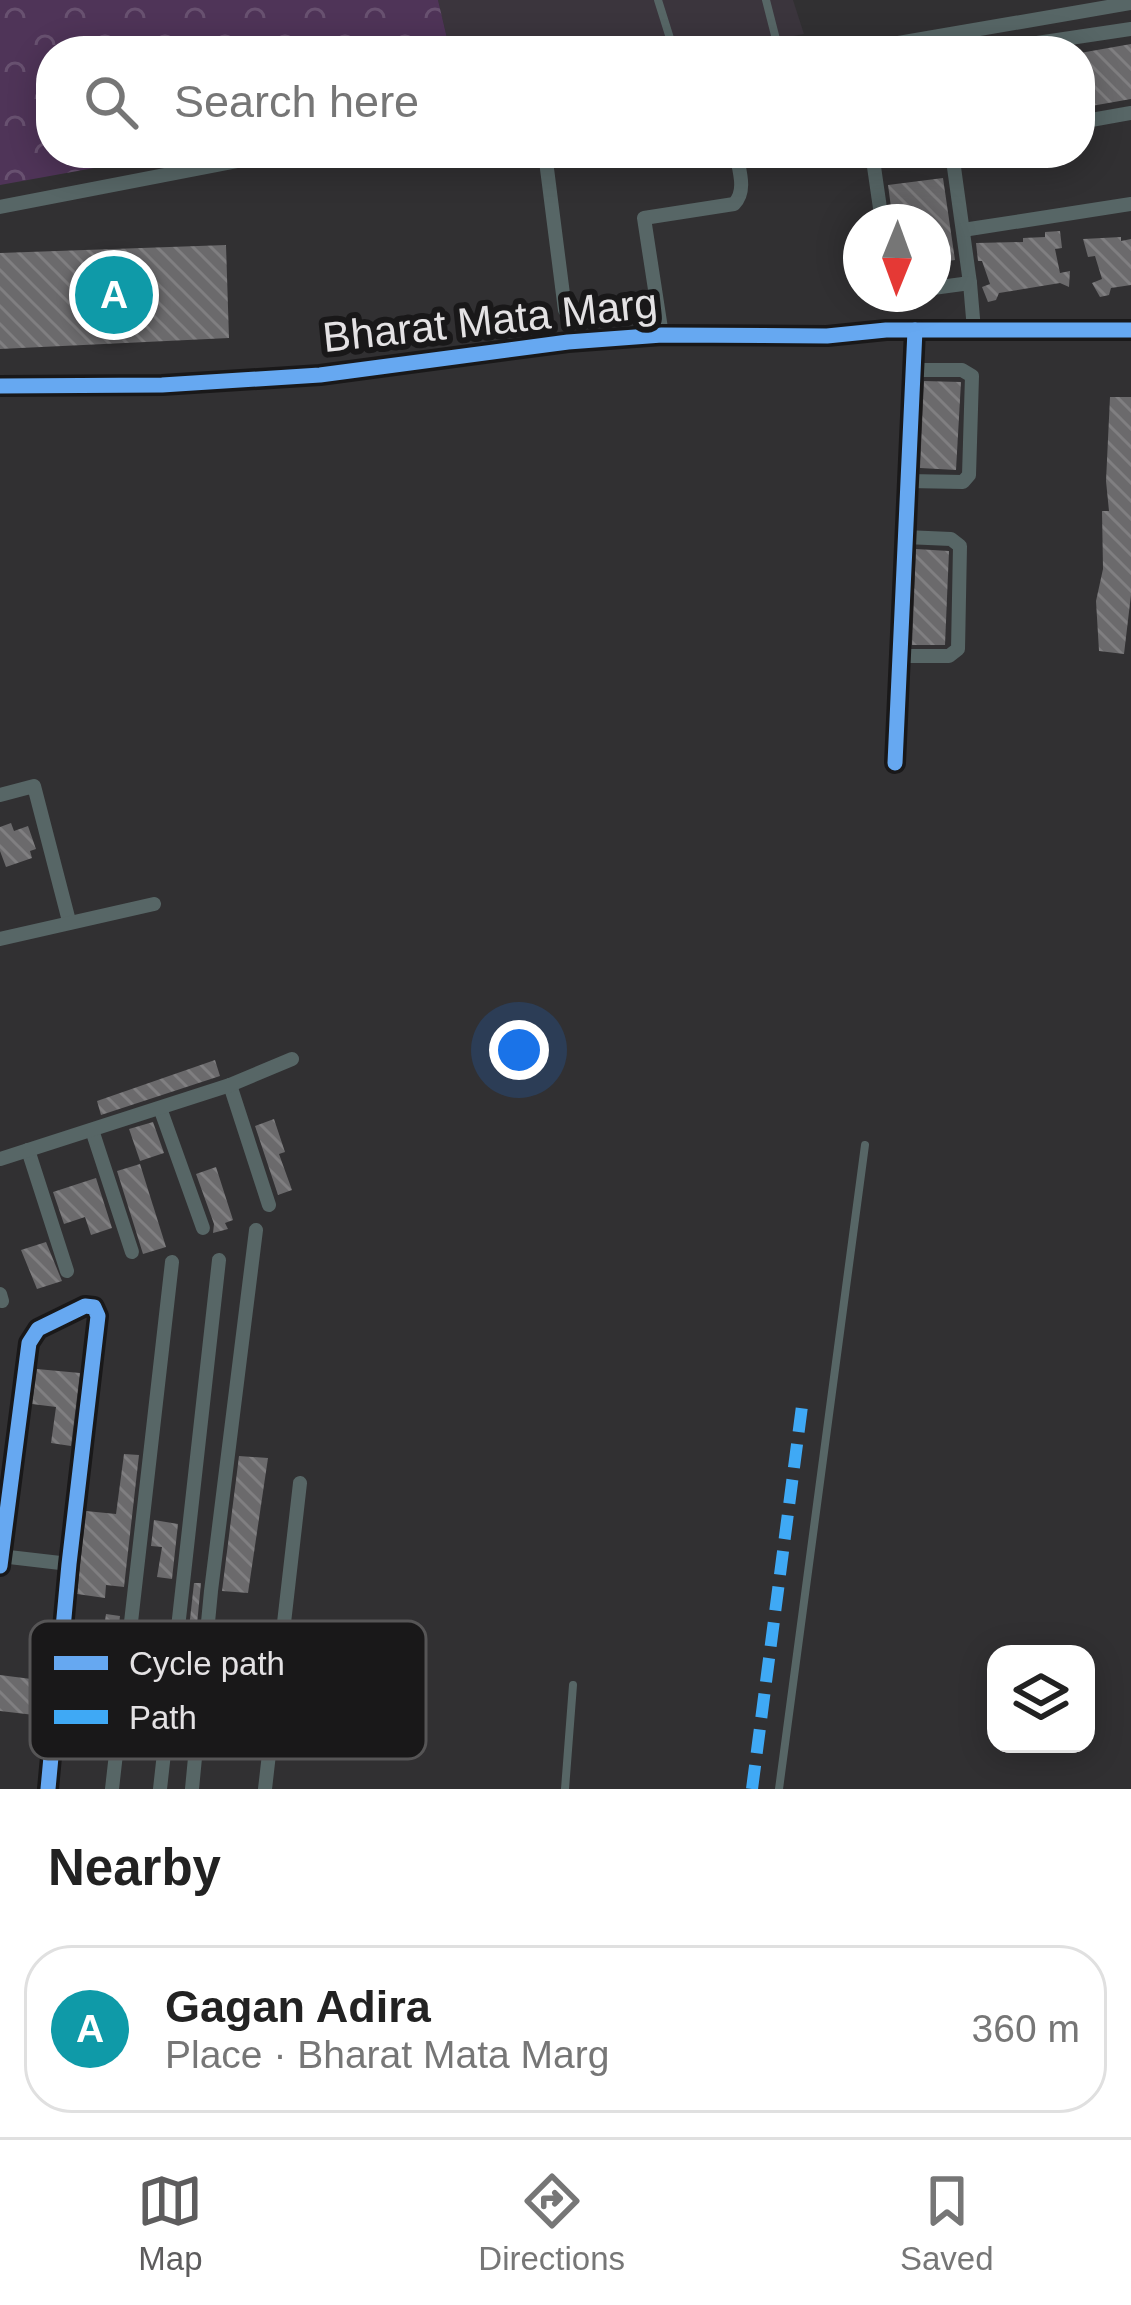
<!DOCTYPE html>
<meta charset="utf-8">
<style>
:root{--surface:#fff;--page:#f2f2f2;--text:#222;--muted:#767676;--line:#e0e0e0;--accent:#5d5c5d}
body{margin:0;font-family:Helvetica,sans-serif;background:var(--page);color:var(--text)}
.controls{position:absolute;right:36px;bottom:36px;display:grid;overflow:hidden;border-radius:24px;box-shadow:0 6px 30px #0003}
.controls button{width:108px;height:108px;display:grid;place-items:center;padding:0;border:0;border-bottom:3px solid var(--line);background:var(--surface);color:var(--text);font:60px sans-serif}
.compass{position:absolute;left:843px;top:204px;width:108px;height:108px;border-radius:50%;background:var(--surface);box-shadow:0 6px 30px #0003;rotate:181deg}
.you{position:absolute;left:519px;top:1050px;width:42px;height:42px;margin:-30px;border:9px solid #fff;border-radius:50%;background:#1a73e8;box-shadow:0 0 0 18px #1a73e833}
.badge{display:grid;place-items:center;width:78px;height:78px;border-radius:50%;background:var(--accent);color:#fff;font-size:39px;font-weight:700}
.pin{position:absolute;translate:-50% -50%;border:6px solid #fff;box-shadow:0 3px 12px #0006}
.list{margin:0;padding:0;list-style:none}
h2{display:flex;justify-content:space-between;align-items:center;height:156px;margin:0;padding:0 48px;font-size:51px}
h2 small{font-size:39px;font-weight:400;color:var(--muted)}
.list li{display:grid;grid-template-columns:78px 1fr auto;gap:36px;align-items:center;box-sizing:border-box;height:168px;margin:0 24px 24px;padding:0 24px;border:3px solid var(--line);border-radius:48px}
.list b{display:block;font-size:45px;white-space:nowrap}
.list p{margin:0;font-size:39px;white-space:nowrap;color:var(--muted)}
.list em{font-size:39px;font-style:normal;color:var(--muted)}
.icon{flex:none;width:66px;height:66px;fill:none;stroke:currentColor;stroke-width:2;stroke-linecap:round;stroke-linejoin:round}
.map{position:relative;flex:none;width:1131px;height:1789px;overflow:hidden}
.search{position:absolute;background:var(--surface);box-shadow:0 6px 30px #0003;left:36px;right:36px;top:36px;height:132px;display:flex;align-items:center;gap:30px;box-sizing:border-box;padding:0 42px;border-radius:48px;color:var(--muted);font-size:45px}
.sheet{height:348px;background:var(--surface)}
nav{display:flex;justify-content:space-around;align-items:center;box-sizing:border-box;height:168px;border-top:3px solid var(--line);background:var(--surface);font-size:33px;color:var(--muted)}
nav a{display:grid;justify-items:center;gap:6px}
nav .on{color:var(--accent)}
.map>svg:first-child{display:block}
</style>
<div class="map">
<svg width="1131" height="1789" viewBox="0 0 1131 1789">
<defs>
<pattern id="park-crowns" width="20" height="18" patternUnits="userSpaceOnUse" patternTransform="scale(3)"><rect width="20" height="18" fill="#4f3458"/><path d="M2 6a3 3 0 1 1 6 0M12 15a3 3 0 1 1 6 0" fill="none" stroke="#685170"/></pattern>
<pattern id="building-back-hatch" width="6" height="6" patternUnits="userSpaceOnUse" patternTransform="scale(3)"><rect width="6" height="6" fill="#6b6a6c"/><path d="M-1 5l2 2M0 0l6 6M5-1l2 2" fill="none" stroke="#807f81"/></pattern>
</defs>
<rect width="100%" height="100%" fill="#313032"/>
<polygon fill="#3b353d" points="438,0 793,0 804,34 716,51 450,51"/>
<polygon fill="url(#park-crowns)" points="0,0 438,0 450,51 51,51 51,153 177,153 0,185"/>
<g fill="url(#building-back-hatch)">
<polygon points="1131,44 1131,99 1080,108 1080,53"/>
<polygon points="943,178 955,260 933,263 933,222 893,222 888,185"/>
<polygon points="1060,231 1062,248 1055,249 1060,273 1070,271 1069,287 1060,283 999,293 996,300 988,302 982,287 990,284 982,261 978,261 976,243 1023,242 1023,238 1045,237 1045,232"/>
<polygon points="1121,237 1121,241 1131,239 1131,285 1111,288 1109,295 1100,297 1092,283 1102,279 1095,256 1088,257 1083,239"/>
<polygon points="226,245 229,338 0,349 0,253"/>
<polygon points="924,381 961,382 956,470 920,468"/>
<polygon points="1110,397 1131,397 1131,595 1124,654 1099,651 1096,601 1103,569 1102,511 1109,511 1106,481"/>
<polygon points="916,549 949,551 945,645 912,645"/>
<polygon points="11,823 14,831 28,826 36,849 30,851 32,858 6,867 0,851 0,827"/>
<polygon points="215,1060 220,1076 101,1115 97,1101"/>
<polygon points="274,1119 285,1152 279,1154 292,1190 278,1195 255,1126"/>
<polygon points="153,1122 164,1153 140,1161 129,1129"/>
<polygon points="140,1164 166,1247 143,1254 117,1171"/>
<polygon points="216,1167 233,1220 225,1223 228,1229 213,1233 214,1224 196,1174"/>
<polygon points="96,1178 112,1228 91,1235 85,1217 64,1224 53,1192"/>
<polygon points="46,1242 62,1281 37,1289 21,1250"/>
<polygon points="37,1369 80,1373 71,1446 51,1443 56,1407 32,1404"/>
<polygon points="124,1454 139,1455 124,1587 106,1585 105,1598 77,1594 86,1511 116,1514"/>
<polygon points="239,1456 268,1458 248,1593 222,1591"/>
<polygon points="154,1520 178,1524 172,1579 157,1577 162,1547 151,1546"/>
<polygon points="194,1583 201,1583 187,1728 178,1727"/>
<polygon points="106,1614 120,1616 114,1668 98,1666"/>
<polygon points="0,1675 47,1681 43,1716 0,1711"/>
</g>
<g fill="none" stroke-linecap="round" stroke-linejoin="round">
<g stroke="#576666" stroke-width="8">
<polyline points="658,0 674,51"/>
<polyline points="766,0 779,51"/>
<polyline points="565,1789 573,1685"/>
<polyline points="779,1789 865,1145"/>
</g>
<g stroke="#576666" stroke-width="14">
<polyline points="852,51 1131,3"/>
<polyline points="983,51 1131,29"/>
<polyline points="1080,122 1131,113"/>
<polyline points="545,153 565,310 575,316 657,305"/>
<polyline points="872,153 882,222"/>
<polyline points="952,153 970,283"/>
<polyline points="872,159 907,153"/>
<polyline points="0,207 278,153"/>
<polyline points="963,230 1131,204"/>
<polyline points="933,288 970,283 974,330"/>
<path d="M662,335l-18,-117 90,-14c13,-13 5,-34 2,-51"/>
<polyline points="0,386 162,385 320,375 568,342 662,335 827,336 886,330 1131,330"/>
<polyline points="908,481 963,482 969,475 972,376 962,370 913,370"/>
<polyline points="900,656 949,656 958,649 960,546 951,539 905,537"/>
<polyline points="895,763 915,330"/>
<polyline points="0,795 34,786 69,921"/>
<polyline points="0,939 154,904"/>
<polyline points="230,1085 269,1205"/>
<polyline points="160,1108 203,1228"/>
<polyline points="92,1130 132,1252"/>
<polyline points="28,1150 67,1271"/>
<polyline points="0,1159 230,1085 292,1059"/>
<polyline points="0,1294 2,1301"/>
<polyline points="0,1556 69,1564"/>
<polyline points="0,1566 29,1343 38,1329 85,1306 94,1307 98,1316 69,1564 48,1789"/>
<polyline points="112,1789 172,1262"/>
<polyline points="160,1789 219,1260"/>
<polyline points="192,1789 211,1591 256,1230"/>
<polyline points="265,1789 300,1483"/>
</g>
<polyline stroke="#3fa9f5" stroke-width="12" stroke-dasharray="24 12" stroke-linecap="butt" points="752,1789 802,1406"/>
<defs>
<g id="cycleway">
<polyline points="0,386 162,385 320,375 568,342 662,335 827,336 886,330 1131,330"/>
<polyline points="895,763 915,330"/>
<polyline points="0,1566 29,1343 38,1329 85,1306 94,1307 98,1316 69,1564 48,1789"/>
</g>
</defs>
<use href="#cycleway" stroke="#191819" stroke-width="22"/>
<use href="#cycleway" stroke="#66a8f1" stroke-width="15"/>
</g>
<g text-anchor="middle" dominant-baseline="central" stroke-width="12" stroke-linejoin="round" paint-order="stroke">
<g font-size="42" fill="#e4e2e4" stroke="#191819">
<text transform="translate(490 320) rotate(-6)">Bharat Mata Marg</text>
</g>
</g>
<rect x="30" y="1621" width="396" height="138" rx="18" fill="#191819" stroke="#565556" stroke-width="3"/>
<rect x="54" y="1656" width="54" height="14" fill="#66a8f1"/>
<rect x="54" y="1710" width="54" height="14" fill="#3fa9f5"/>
<g font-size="33" fill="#e4e2e4">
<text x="129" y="1675">Cycle path</text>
<text x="129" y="1729">Path</text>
</g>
</svg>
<div class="controls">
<button><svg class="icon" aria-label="layers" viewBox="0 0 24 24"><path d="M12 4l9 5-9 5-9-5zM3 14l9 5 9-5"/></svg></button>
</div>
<svg class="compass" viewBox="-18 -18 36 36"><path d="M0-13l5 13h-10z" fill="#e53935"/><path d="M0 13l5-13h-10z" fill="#767676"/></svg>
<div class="you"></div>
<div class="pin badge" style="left:114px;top:295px;background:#0f9aa8">A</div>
<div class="search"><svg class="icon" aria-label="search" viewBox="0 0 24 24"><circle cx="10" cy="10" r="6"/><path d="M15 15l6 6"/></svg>Search here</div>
</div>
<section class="sheet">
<h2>Nearby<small></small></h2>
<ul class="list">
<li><span class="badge" style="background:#0f9aa8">A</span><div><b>Gagan Adira</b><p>Place · Bharat Mata Marg</p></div><em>360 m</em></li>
</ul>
</section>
<nav>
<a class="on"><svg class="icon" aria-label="map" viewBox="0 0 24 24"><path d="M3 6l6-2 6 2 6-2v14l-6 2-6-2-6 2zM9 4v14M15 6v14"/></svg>Map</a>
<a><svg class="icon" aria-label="directions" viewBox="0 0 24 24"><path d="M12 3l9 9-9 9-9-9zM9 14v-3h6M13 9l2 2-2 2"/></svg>Directions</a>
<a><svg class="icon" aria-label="saved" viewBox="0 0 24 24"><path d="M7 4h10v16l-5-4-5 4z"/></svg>Saved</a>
</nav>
